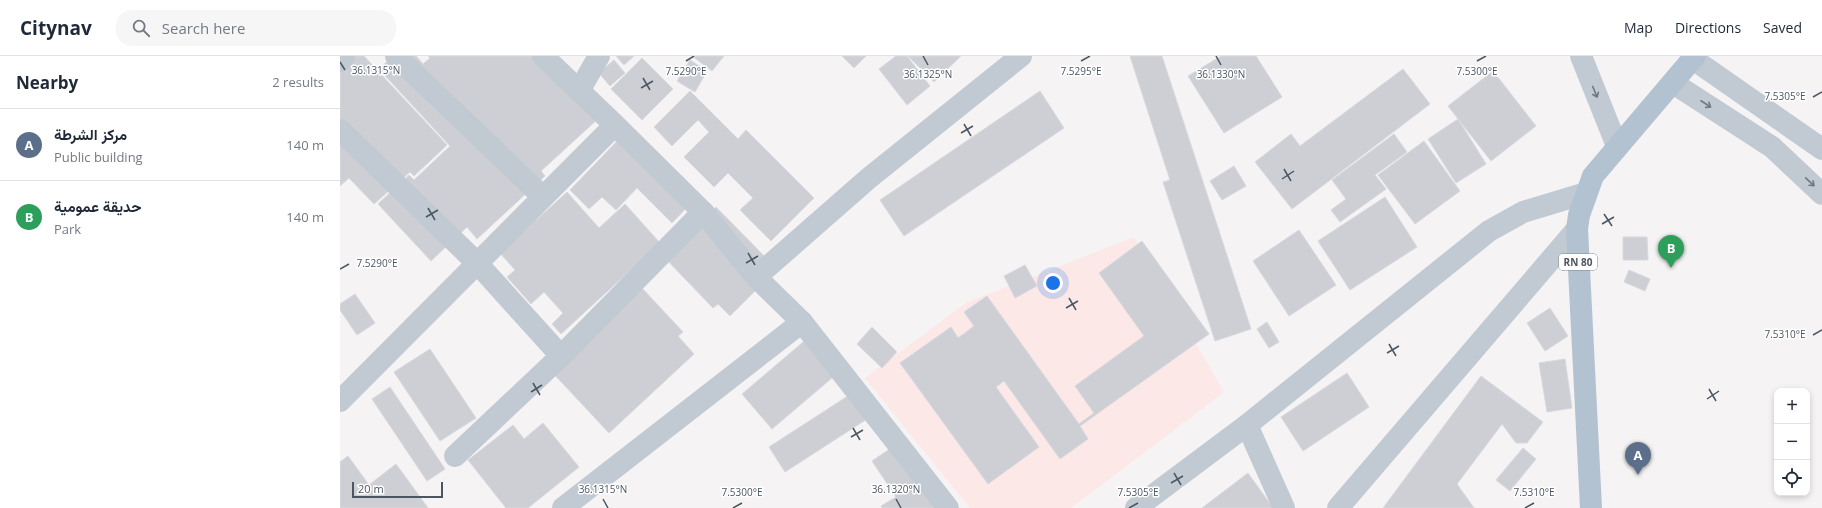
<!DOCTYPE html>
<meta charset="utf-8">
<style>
:root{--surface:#fff;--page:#f6f6f7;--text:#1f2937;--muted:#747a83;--line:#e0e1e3;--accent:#1a73e8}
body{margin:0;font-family:"Open Sans",Vazirmatn,sans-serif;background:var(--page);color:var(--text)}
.controls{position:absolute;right:12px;bottom:12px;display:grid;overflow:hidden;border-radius:8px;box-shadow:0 2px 6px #0003}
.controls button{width:36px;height:36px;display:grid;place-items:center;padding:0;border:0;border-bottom:1px solid var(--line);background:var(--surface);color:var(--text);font:20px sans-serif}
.scale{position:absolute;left:12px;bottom:10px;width:91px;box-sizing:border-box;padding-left:4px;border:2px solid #4a5661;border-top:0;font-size:11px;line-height:14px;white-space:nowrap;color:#4a5661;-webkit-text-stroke:3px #fff;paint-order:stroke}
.you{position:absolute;left:713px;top:227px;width:14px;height:14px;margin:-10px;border:3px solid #fff;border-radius:50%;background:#1a73e8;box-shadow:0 0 0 6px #1a73e833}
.badge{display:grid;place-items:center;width:26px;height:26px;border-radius:50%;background:var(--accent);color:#fff;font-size:13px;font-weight:700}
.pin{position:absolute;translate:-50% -33px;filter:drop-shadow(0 1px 2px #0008)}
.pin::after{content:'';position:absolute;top:21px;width:14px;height:12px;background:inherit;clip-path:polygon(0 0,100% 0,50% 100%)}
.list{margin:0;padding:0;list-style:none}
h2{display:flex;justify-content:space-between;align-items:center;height:52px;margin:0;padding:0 16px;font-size:17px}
h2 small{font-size:13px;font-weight:400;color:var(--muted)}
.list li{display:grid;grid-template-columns:26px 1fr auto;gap:12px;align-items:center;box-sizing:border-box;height:72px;padding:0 16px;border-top:1px solid var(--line)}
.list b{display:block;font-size:15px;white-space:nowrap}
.list p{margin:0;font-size:13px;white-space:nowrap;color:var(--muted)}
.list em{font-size:13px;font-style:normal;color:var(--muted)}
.icon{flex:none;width:22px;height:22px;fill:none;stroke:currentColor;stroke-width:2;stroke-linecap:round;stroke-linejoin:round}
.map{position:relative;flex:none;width:1482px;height:452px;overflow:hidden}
header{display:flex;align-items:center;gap:24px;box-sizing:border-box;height:56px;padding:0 20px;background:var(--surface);border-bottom:1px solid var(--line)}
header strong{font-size:19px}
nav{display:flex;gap:22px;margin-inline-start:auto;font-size:14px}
.search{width:280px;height:36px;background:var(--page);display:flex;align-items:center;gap:10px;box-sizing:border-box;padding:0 14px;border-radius:16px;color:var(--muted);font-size:15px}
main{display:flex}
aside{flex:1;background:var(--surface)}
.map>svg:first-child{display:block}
</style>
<header>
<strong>Citynav</strong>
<div class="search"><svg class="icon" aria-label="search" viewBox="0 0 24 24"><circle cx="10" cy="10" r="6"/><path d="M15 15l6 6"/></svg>Search here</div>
<nav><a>Map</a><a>Directions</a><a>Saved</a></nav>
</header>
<main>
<aside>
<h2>Nearby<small>2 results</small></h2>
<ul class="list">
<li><span class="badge" style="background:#5c6f8a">A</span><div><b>مركز الشرطة</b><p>Public building</p></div><em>140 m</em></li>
<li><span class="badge" style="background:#2e9e5b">B</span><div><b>حديقة عمومية</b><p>Park</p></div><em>140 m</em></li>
</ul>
</aside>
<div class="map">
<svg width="1482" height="452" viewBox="0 0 1482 452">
<rect width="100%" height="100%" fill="#f5f3f3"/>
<polygon fill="#fce8e6" points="794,181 884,336 731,452 630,452 525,322 626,247"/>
<g fill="#cdcfd5" stroke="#d7d9de">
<polygon points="14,0 24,0 107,89 74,120 70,116 34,148 9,122 0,130 0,13"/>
<polygon points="53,0 76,0 83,8 90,2 88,0 203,0 260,61 201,115 205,120 137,183 127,171 91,205 38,148 69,119 74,124 110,90 39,13"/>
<polygon points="276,0 294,0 284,9"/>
<polygon points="352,0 384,0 372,15"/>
<polygon points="502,0 526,0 514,12"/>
<polygon points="556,0 567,0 590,30 567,49 539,13"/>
<polygon points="568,0 621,0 594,26"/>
<polygon points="790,0 822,0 911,273 875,285 823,126 830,124"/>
<polygon points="881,0 916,0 942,41 884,77 848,20"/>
<polygon points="302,2 333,33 302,64 271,33"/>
<polygon points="274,4 285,17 270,30 259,17"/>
<polygon points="350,4 367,15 355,36 337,25"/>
<polygon points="1063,13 1090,48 952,153 915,106 951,78 960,90"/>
<polygon points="1153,15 1196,70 1151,105 1108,50"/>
<polygon points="350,35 398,83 406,74 474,142 431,185 400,154 413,142 388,117 374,131 344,101 369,76 358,64 332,90 314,71"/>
<polygon points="700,35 724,72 564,180 540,144"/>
<polygon points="1118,63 1146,108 1116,127 1088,83"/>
<polygon points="1054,78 1067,96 1035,119 1046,133 1000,166 991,154 1006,143 992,124"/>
<polygon points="283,79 352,146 332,167 297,132 276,154 262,141 249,153 230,134"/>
<polygon points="1084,85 1120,135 1075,168 1038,119"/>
<polygon points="894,110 906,130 882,144 870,125"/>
<polygon points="227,136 259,172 285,148 320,187 221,278 212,268 223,257 204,236 191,248 167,221 175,214 160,197"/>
<polygon points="1045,141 1077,191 1010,234 978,185"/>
<polygon points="376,151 433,209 421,229 390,260 378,248 373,252 324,201"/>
<polygon points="959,174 996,229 949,260 913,205"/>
<polygon points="1283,181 1307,181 1308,204 1283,204"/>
<polygon points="802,185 869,278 740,370 748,383 720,403 664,325 656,331 699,391 648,428 560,307 611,271 618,282 634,270 624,256 647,240 739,368 754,357 735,330 804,280 759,217"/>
<polygon points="685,209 697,230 675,242 664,220"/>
<polygon points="1289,214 1310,223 1305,235 1284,226"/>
<polygon points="301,231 343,276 338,280 354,298 269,377 210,314"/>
<polygon points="15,238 35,267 17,279 0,254 0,248"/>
<polygon points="1210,252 1228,280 1205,295 1187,267"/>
<polygon points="927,266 939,286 929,292 917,273"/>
<polygon points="532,271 557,296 542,312 517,288"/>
<polygon points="469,281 499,316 432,373 402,338"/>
<polygon points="90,293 136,362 100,385 54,316"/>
<polygon points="1225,303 1232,352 1207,356 1199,307"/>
<polygon points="1007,317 1029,351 963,395 941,361"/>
<polygon points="1141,320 1203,366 1187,387 1176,387 1162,368 1117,428 1134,452 1043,452"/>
<polygon points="50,331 105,413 87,425 32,343"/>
<polygon points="511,338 527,363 445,416 429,391"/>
<polygon points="203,367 239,411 188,452 166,452 128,404 173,369 184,383"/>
<polygon points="554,390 595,452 542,452 541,450 556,441 532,405"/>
<polygon points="1183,392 1196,403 1170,435 1156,424"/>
<polygon points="8,400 29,429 56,408 88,452 0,452 0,406"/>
<polygon points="908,417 933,452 862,452"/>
</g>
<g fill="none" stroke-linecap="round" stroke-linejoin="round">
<g stroke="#c1cad2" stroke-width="22">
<polyline points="56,0 203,141"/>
<polyline points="203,0 275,69 363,156 416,221 462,266"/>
<polyline points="1241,0 1277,90"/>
<polyline points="1353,3 1482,93"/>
<polyline points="0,5 4,0"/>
<polyline points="1333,27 1432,91 1482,138"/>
<polyline points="239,35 259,0"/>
<polyline points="0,74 137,207 221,300"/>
<polyline points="416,221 529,122 681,0"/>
<polyline points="0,345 275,69"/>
<polyline points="907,369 944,452"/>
<polyline points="115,400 221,300 363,156"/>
<polyline points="223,452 462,266 608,452"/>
<polyline points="796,452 907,369 1149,175 1183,156 1246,137"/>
<polyline points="998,452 1237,173"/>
</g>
<polyline stroke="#b3c2d1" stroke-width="22" points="1251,452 1237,173 1239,159 1253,120 1355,0"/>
</g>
<defs><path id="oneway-shaft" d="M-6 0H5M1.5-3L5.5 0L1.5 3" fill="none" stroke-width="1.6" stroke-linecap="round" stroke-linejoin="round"/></defs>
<g stroke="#6e7983">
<use href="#oneway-shaft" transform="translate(1255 36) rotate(68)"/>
<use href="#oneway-shaft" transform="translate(1366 48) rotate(33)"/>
<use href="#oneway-shaft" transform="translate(1470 126) rotate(43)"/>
</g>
<path fill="none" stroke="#4a5661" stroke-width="1.5" d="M583,0l5,9M876,0l5,9M346,5l8,-5M741,5l9,-5M1137,5l9,-5M0,6l5,8M303,22l7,12M301,32l12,-7M1473,41l9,-5M624,68l7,12M621,77l12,-7M944,113l7,12M942,123l12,-8M88,152l7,12M1264,158l8,12M86,161l12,-7M1262,168l12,-7M408,197l7,12M406,207l12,-7M0,213l9,-5M729,242l7,12M726,252l12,-7M1473,279l9,-5M1049,288l7,12M1047,297l12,-7M193,327l7,12M1369,333l7,12M191,336l11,-7M1367,343l12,-8M513,372l7,12M511,381l12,-7M834,417l7,12M831,427l12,-7M263,443l5,9M556,443l5,9M393,452l9,-5M789,452l9,-5M1185,452l9,-5"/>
<g text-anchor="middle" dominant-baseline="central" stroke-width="3" stroke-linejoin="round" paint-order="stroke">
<rect fill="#fff" stroke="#808990" stroke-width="1" x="1219" y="198" width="38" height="16" rx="3"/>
<g font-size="10" font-weight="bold" fill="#4a5661">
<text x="1238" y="206">RN 80</text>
</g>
</g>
<g font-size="10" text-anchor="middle" fill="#4a5661" stroke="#fff" stroke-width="3" stroke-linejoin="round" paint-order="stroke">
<text x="36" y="18">36.1315°N</text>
<text x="346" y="19">7.5290°E</text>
<text x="741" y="19">7.5295°E</text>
<text x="1137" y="19">7.5300°E</text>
<text x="881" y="22">36.1330°N</text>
<text x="588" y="22">36.1325°N</text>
<text x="1445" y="44">7.5305°E</text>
<text x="37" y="211">7.5290°E</text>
<text x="1445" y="282">7.5310°E</text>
<text x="263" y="437">36.1315°N</text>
<text x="556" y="437">36.1320°N</text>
<text x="402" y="440">7.5300°E</text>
<text x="798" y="440">7.5305°E</text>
<text x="1194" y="440">7.5310°E</text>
</g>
</svg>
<div class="controls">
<button>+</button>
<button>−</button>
<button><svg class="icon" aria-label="locate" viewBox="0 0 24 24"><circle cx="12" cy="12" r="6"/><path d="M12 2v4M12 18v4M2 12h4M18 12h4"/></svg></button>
</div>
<div class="scale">20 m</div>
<div class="you"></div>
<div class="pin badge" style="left:1298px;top:419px;background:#5c6f8a">A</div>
<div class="pin badge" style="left:1331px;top:212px;background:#2e9e5b">B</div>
</div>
</main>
